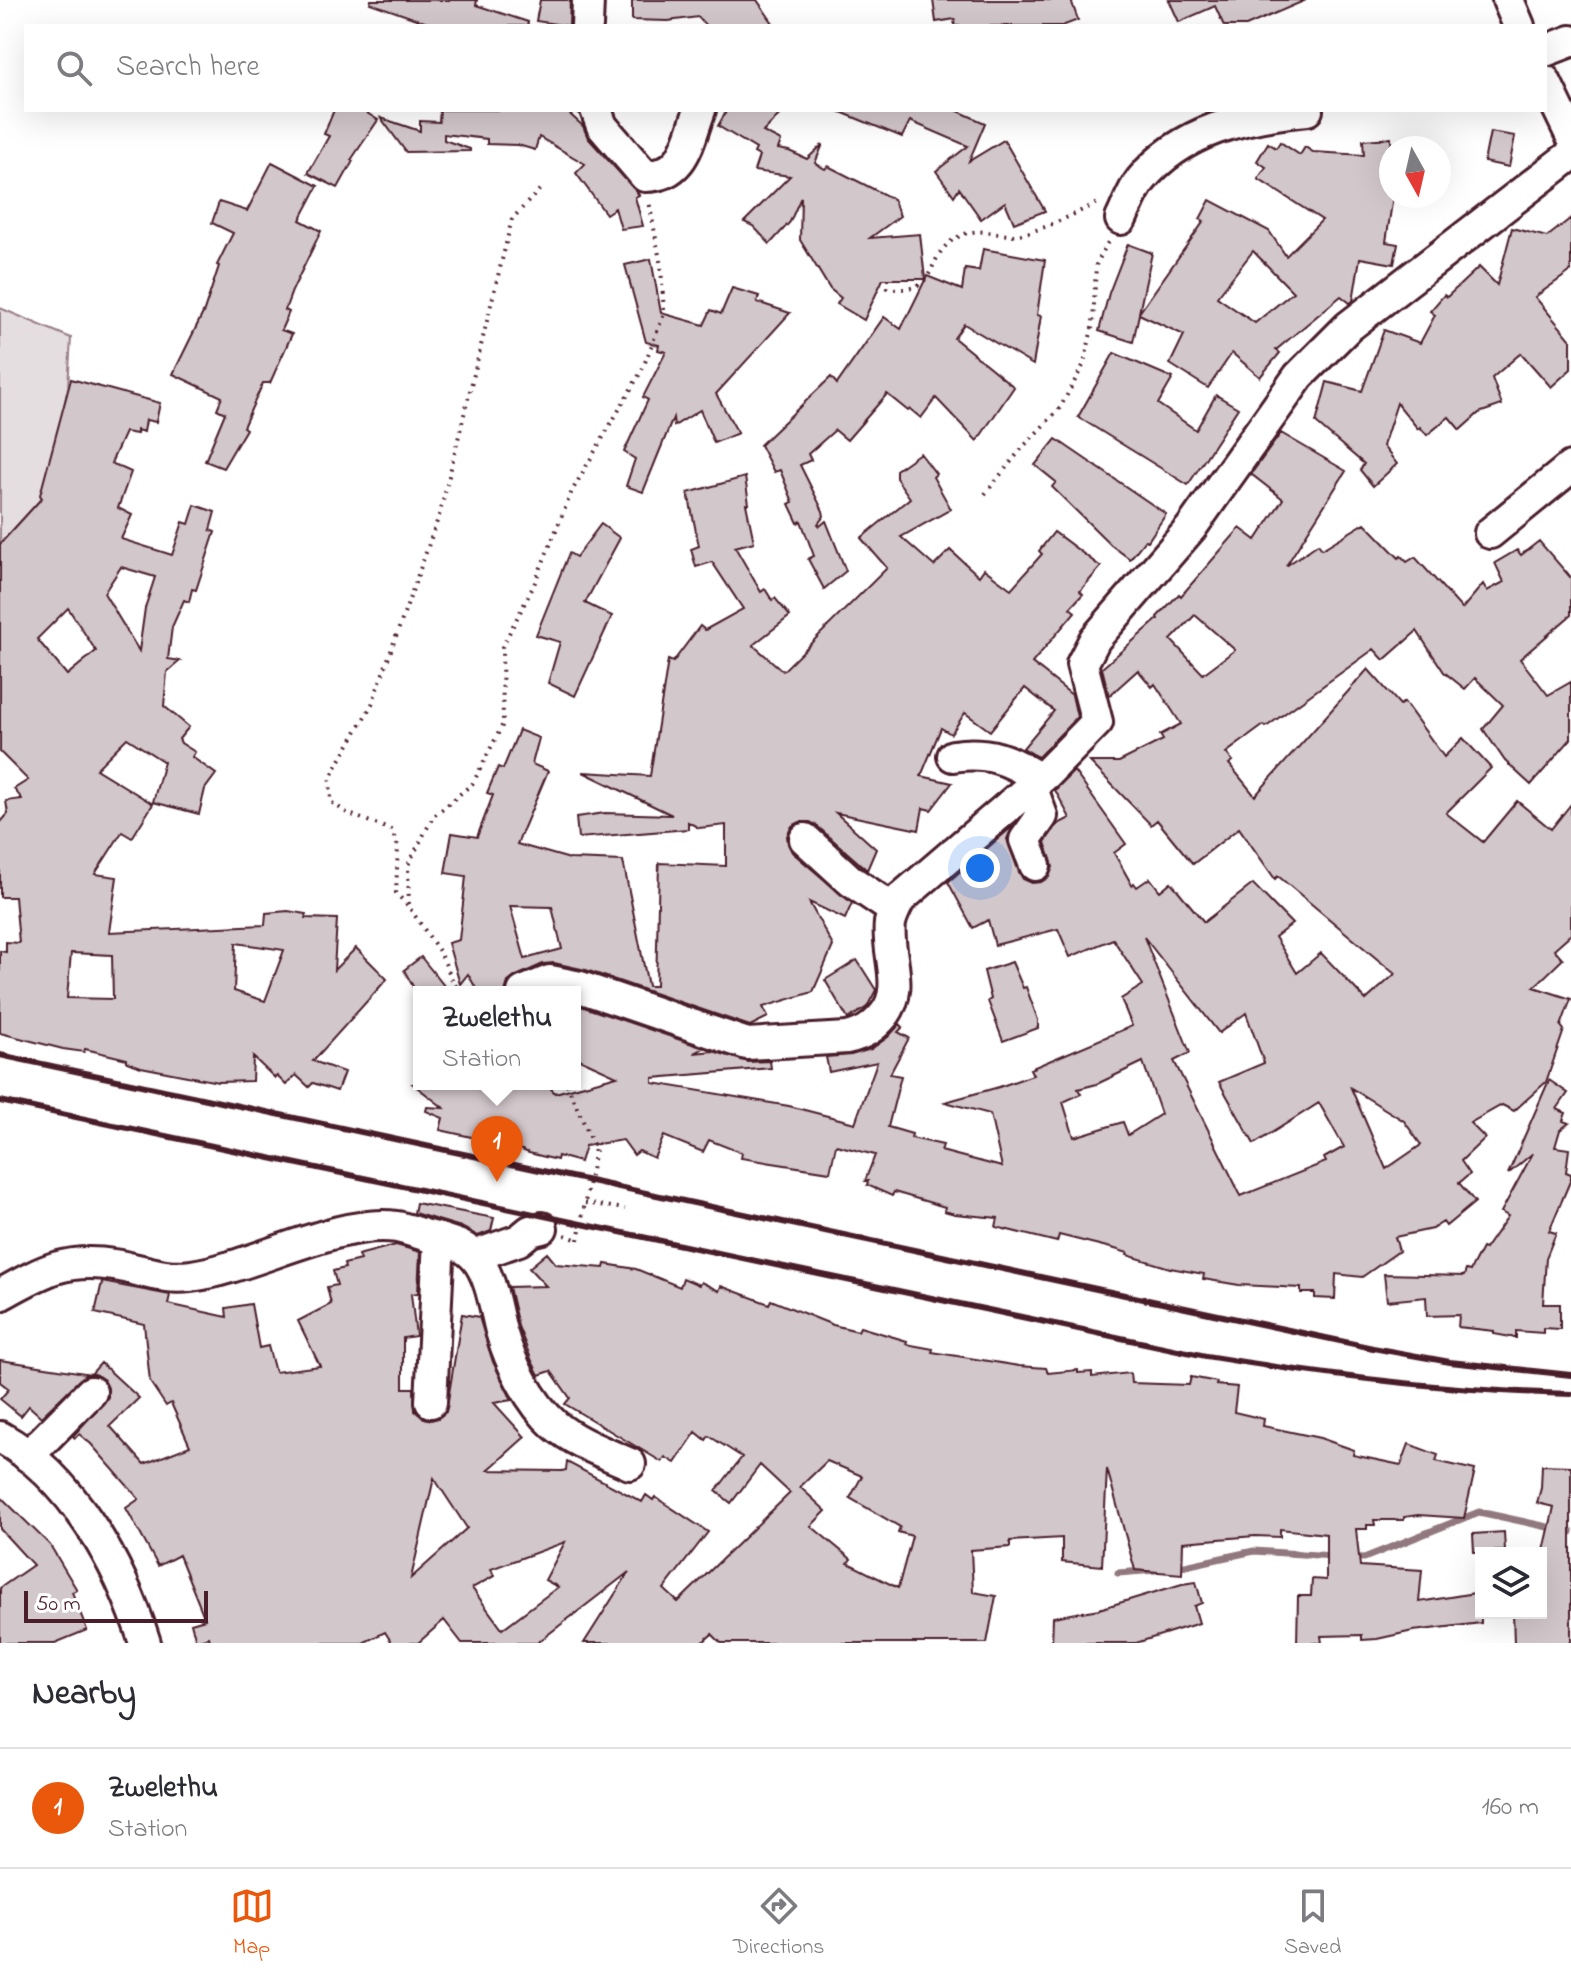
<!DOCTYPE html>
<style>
:root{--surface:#fff;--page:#f2f2f3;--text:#2b2b33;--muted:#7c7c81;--line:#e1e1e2;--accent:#ea580c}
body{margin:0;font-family:"Indie Flower",sans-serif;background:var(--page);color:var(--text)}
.controls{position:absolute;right:24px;bottom:24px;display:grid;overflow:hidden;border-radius:0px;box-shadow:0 8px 32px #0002}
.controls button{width:72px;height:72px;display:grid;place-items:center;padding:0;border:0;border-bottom:2px solid var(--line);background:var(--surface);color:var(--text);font:40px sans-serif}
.compass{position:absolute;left:1379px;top:136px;width:72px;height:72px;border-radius:50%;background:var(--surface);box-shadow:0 8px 32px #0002;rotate:172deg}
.scale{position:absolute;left:24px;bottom:20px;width:184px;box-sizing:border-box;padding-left:8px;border:4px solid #4a1f2b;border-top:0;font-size:22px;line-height:28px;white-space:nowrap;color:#4a1f2b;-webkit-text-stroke:6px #fff;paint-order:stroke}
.you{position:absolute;left:980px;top:868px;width:28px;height:28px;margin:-20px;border:6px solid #fff;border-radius:50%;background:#1a73e8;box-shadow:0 0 0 12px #1a73e833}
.badge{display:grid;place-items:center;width:52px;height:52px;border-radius:50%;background:var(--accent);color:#fff;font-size:26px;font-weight:700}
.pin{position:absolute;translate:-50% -66px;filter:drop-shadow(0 2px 4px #0008)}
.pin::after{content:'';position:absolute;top:42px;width:28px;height:24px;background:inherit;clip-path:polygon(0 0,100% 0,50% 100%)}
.popup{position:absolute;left:413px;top:986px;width:168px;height:104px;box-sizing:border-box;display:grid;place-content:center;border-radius:0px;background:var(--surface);filter:drop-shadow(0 2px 6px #0005);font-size:26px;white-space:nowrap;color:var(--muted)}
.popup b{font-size:30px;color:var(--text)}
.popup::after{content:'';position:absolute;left:50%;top:100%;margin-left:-16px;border:16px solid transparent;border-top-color:var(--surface)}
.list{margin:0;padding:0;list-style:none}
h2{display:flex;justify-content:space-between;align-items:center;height:104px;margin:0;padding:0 32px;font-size:34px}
h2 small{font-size:26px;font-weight:400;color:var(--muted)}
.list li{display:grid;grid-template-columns:52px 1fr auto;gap:24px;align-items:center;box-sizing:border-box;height:120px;padding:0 32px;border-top:2px solid var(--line)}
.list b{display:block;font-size:30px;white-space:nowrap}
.list p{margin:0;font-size:26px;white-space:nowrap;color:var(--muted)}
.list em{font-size:26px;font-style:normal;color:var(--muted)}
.icon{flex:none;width:44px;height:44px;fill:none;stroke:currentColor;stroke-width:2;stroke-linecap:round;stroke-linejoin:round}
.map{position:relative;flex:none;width:1571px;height:1643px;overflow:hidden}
.search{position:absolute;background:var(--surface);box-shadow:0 8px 32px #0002;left:24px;right:24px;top:24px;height:88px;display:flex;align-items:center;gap:20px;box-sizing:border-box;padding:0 28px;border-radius:0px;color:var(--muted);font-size:30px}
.sheet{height:224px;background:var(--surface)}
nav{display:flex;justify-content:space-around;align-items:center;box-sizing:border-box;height:112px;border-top:2px solid var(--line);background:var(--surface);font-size:22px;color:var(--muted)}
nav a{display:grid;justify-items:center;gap:4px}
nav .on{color:var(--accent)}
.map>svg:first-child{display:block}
</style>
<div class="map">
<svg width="1571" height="1643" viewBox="0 0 1571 1643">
<rect width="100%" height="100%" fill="#fff"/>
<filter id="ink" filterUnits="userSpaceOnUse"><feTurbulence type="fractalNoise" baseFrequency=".0125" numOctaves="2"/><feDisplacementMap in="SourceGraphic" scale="16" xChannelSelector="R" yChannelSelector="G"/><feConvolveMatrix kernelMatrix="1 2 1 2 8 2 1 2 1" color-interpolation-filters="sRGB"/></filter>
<g filter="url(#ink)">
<polygon fill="#e5dee0" stroke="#987e86" stroke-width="2" points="0,308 71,338 68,387 46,493 0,544"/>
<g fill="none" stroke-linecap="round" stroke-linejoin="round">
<g stroke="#91787e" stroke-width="7">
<polyline points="1350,1557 1364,1558 1479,1512 1571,1532"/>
<polyline points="1176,1568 1254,1551 1334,1556"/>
<polyline points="1118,1573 1156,1570"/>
</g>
</g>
<g fill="#d2c7cb" stroke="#4a1f2b" stroke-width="2" fill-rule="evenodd">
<polygon points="371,0 477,0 476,5 528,22 527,26 436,26 370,3"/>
<polygon points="540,0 570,0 569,26 536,21"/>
<polygon points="632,0 757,0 775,26 706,26 698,17 668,21 632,20"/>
<polygon points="933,0 1071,0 1078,20 1062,26 954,26 955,19 936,22"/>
<polygon points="1169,0 1306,0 1246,26 1224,26 1215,6 1179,22"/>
<polygon points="334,110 362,110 378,120 351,160 353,161 338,188 308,173 329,136 324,134"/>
<polygon points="440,110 565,110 583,126 588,138 636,191 639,195 635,197 643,226 621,229 615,208 606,214 576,173 585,164 539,137 535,150 518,145 487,144 487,139 444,134 444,140 470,149 470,151 406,152 381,118 420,131 420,121 439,122"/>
<polygon points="727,110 784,110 763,132 781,141 778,149 789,151 807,159 823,144 815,163 825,169 828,166 893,199 900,216 870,238 920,234 925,279 883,279 864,320 837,304 841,298 830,289 800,240 801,197 790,222 770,244 753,226 744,222 790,176 754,171 759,156 754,153 756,149 718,126"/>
<polygon points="836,110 956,110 985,123 969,161 1004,140 1045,211 1014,223 1005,202 981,219 959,188 954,196 936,171 968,146 910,121 902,137"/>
<polygon points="1490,132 1515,136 1509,167 1484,162"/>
<path d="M1391,138l2,58 -7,46 12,2 -4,20 -34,-6 -7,43 -3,2 -9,-7 -65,54 4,3 -20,24 -28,-24 -24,35 -38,-24 14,-29 -45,-21 -6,28 -34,-11 10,-38 19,-49 24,9 -13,60 65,-92 -4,-2 10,-19 59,31 17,25 36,-36 -64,-41 8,-12 -9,-6 11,-18 8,5 4,-6 20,13 5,-8 8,5 51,3 -1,-15zM1253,251l40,41 -38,31 -38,-26z"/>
<polygon points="272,162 318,186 300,220 321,231 292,291 285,310 289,312 281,330 292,334 270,383 263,383 243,427 246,429 223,468 205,461 225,413 217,409 222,397 173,374 204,311 219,266 217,265 233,233 212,223 219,202 247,211"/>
<polygon points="1571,218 1571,271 1535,297 1571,340 1571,369 1551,387 1521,353 1492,378 1502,405 1479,413 1460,430 1449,417 1427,435 1420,427 1418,429 1397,403 1383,446 1397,464 1373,486 1360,470 1364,464 1316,423 1327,382 1362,391 1384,330 1420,343 1435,315 1430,311 1444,295 1447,297 1479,267 1497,285 1512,228 1547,237"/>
<polygon points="983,249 1045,260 1037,315 1041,316 1033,365 964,324 954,338 1014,387 977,441 936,398 921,418 910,409 908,411 887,394 847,440 835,430 808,454 811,460 800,465 823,511 824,516 818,524 820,526 826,521 846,571 824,589 808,559 814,556 801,521 798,523 789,504 793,502 780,470 774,472 760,445 831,377 837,384 884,317 901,329 927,276 962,290 965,269 979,271"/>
<polygon points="651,259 661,313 704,325 711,310 721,314 732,288 759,296 757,302 790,313 716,394 738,433 714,443 700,410 674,426 673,418 643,492 626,486 635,459 624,452 648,400 643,397 666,352 658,350 659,345 646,342 625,265"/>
<polygon points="1114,353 1173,378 1158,404 1196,430 1216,395 1238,408 1188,485 1078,417"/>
<path d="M71,379l89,24 -4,19 -10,-2 -2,12 -7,-2v4l-12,-2 -14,31 20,9 -13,36 14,7 -11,24 51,16 11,-33 6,2 6,-19 20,7 -5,18 5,2 -19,58 -4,-1 -3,13 -5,-2 -12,27 -4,32 12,2 -13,11 -3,34 25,21 -10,12 2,4 14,9 -3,5 24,17 -11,15 -6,25 -46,-12 11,-40 -37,-24 -31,31 57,35 -21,34 -10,-6 -27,42 22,3 -8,55 156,-7 1,-12 22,-2 18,3v4l31,1 -3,51 22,-22 31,31 -74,82 31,11 -7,19 -24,-8 -4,4 -13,-12 -10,10 -9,-9 -2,2 -22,-21 -1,24 -34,1 -77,-15 -14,-5v-3l-42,-10 -1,3 -21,-3 -63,-16v-82l6,1v-10l13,1 -4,-46h-15v-74l8,-9 -2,-13 16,-2 -8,-10 14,-9 -28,-28v-208l42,-46 -2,-3zM121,567l34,10 -10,31 -6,43 -35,-58zM68,608l28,43 -29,24 -30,-36zM236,943l48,7 -19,51 -31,-10zM71,953l41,2 1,44 -46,-1z"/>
<path d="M1281,433l65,38 -60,95 32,-22 4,5 43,-26 34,35 2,-2 6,6 8,-5 47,52 21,-25 4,7 17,-9 -9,-19 22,-13 4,5 18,-14 32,37v37l-51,44 28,36 23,-13v57l-40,46 -26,-24 -22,-32 20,-24 -28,-27 -10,11 -21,-17 -27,-41 -33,29 -10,-11 -108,78 -2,-2 -38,28 7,8 -4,3 26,32 113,-127 32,36 4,-3 40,55 19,-19 28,30 -45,45 37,29 34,-41 34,28 20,-25v130l-17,15 9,10 -29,28 37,12 -10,27 3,4 -18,52 -32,29 -12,-6 -32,18 15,15 -24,23 9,13 -11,9 16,19 -29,24 -3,-4 -11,7 -37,8 4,14 -37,26 -26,-3 -1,25 -20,-1v-5h-14v-5l-62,-3 -36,-6 1,-5 -34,-6 -43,-13 1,-2 -13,-4 -56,-14 -2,7 -61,-15 2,-9 -43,-4 -11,-3 1,-4 -51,-15 -2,4 -25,-11 1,-4h-3l10,-26 -39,-10 -6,27 -89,-14 1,-5 -33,-13 -6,12 -39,-16 -10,22 -15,-7 -5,4 -11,-15 -38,6 -5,16 -22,-6 -1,4 -28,-7 -52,-21 -1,6 -36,-8 3,-12 -17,-7 1,-4 17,1 -31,-24h134l8,9 62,-17 -42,-19v-53l129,44 -10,5 19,-2 35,11 22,-1 1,7 -118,10v5l136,23 66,17 22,-61 -48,10 -3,-15 25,-2 20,-6 17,-12 12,-13 3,3 -5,5 11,6 -19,36 11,2 -13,51 24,7 -1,4 32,7 -2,6 61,16 -12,-53 -45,-12 54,-15 34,-12 -3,-6 102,-43 -11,-27 22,-14 -30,-46 -43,18 -12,-28 -63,16 -7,-25 -15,8 -25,-46 65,-56 -6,13 12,33 4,7 9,4 9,-1 8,-5 4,-10 -8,-25 13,-18 12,-6 -15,-28 19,-19 52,73 -12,9 18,32 2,-2 3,4 13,-9 10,13 11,-9 33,40 49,-38 39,40 -17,13 22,36 24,-20 45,47 29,-26 -117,-98 -3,3 -36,-51 -46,36 -36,-44 -6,5 -61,-63h29l44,-22 -3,-5 21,-11 -26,-40 -3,3 -14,-17 -29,26 -7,-28 56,-49 -1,-2 22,-23 2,2 59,-68 16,12 27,-41 -32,-25zM1195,615l40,35 -32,24 -32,-34zM1144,937l75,96 27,-20 18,50 -45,19 35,62 65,-41 25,44 -20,11 2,4 -85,34 -67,-135 16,-8zM1143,1062l18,52 -33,21 -5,-13 -49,15 -11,-35 18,-8 -3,-5 19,-5zM1351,1088l53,33 17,24 -35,24z"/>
<polygon points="1056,439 1166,514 1148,541 1145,540 1130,559 1111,545 1052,487 1056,482 1035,465"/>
<path d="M920,453l16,21 -3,3 18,32 -50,28 33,29 16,-16 29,26 5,-7 27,20 31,-35 -3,-3 15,-19 47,35 -21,24 3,3 -13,14 5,4 -43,51 40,32 5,22 -39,40 -15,-9 31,-37 -29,-23 -35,43 -25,-18 -14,21 -10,-6 -20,48 31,7 -21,27 -8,-2 -4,22 -83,-17 40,36 -9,21 -51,-45 -6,-3h-10l-8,4 -5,10 1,8 4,8 60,51 -7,16 -36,-17 24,44 -20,46 -50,15 5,10 -18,9 -164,-56 -32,-7 -11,1 -27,12 -8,6 -3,10h-27l-10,-18 -8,10 -12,-41 11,-3 7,-64 -21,-3 7,-40 25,4 16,-42 -6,-2 11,-26 5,2 16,-39 20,8 -7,26 16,7 -31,73 53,15 53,2 25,125h8l3,-123 67,3v-41l-27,3 -11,-6v7l-110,9 -2,-21 29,-4 67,2 -89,-43 67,4 18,-116 5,2 27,-36 5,4 38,-21 -31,-47 -16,5 -5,-18 8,-3 -11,-53 57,-16 4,27h-3l8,38 -19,5 26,45 4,-3 7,11 3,-2 15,18 -37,29 30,26 104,-103 -26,-30 49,-40 -14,-20v-8zM510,906l42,1 10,42 -37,10z"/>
<polygon points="601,524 620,538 585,603 612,616 575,696 548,683 560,642 536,635 569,553 576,557"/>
<polygon points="421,957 449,992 416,992 404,970"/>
<polygon points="857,960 876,990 867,1007 848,1019 825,980"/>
<polygon points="1012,962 1023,988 1026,987 1038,1020 1038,1028 1003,1041 988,1001 991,999 984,971"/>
<polygon points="1549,1080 1568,1093 1557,1109 1566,1113 1563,1121 1569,1123 1560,1130 1555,1147 1569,1149 1566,1172 1571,1174 1571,1179 1549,1231 1556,1233 1546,1258 1543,1304 1560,1304 1560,1329 1543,1328 1543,1333 1516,1331 1516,1338 1494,1334 1494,1331 1458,1327 1459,1315 1427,1316 1426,1297 1387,1301 1384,1274 1464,1276 1466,1270 1470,1271 1482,1248 1485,1249 1508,1216 1501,1212 1533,1153 1508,1174"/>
<polygon points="416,1203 494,1218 491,1231 478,1236 461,1227 414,1213"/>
<path d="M396,1245l24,7 -2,41 -7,1 5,42 -13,2v50h11l1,23 7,6 9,3 7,-2 8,-6 16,-98 17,3 14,45 19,38 -18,3 31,34 -37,33 74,1 4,-1 1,-8 75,40 4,-7 7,5 2,-3 53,35 -44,57 14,13 112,-109 -30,-28 -29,38 -15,-12 26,-34 -33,-21 -3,4 -10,-8 -21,31 -10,-6 -3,5 -97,-58 5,-6 -19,-27 -12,4 -7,-14 -14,-35 -9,-39 37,-1 -17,-18 18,-15 9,11 48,4 1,-4 31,5 44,18 3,-9 16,7 2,-3 18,9 2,-5 48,18 2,-4 62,25 25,6 2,-4 47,14 -1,3 27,5 -1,3 87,14 27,2 2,5 30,-3v3l14,-1v5l38,-4 1,10 58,2 2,-8 26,5 -1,3 21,2 -3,25 30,7 -1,7 57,12 34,12 -1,5 48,10 8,-21 29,11 -2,6 39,9 -11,48 -46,-3 -14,2v3h-30l1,5h-8v4h-11l4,37 62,4 -3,32 62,-10v31l-68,8 -36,8 -15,1v-5l-41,1 1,7h-25l1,-47h13l1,-17 14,1v-46l-46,-5v8l-25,-1 -72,6 -1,32 -47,-4 -28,-101 -5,97 -40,-4v-24l-52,3v6l-39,3 2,42 23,4 -9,47h-266l-9,-9 -10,9h-118l45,-71 -92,71h-75l-18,-23 -26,23h-26l-7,-11 -22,11h-152l-2,-6 -13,4 -5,-18 14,-4 -26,-64 -21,11 -32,-58 13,-9 -48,-55 -12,-10 -4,4 -2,-2 35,-39v-9l-4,-8 -9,-6 -10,1 -44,42 -12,-11 -8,10 -21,-17 9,-10 -9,-7v-22l91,14 10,-11 38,35 -29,28 34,38 46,-18 -19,-43 -5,3 -16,-24 -6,-58 -49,-11 7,-31 68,13 -2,9 59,13 -1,-9 25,-4 8,44 9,-2 7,26 45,-6 -22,-45 33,-17 -4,-17 10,-2 -4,-14 12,-3 -1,-4 16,-4 -2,-5zM827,1461l35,15 -12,22 50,29 -2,5 14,4 -14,52 -50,-25 3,-4 -40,-33 15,-15 -26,-24zM434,1478l33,50 -56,50zM565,1542l-20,38 13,7 -56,42 -30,-41 22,-12 -3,-7z"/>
<polygon points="1542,1465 1571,1466 1571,1643 1514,1643 1513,1613 1541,1613 1541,1564 1554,1507 1537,1503 1541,1488"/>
<polygon points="0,1496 50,1545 77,1590 72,1592 87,1630 55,1643 0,1643 0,1588 33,1565 0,1529"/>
<polygon points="1504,1532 1505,1551 1474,1552 1473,1534"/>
<polygon points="1196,1582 1202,1603 1194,1606 1199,1623 1136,1643 1052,1643 1053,1617 1099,1609 1182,1584"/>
</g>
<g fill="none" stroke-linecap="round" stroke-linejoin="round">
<defs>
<g id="minor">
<polyline points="1508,0 1519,26"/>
<polyline points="587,26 588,0"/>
<polyline points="1545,51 1571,41"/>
<polyline points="1545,81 1571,135"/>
<path d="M596,110l6,16 43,50c40,0 43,-35 55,-66"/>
<path d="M1121,219c6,-12 11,-28 20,-39 40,-50 104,-64 166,-70"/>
<polyline points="1490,533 1571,467"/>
<path d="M953,756c35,-5 57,3 86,23"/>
<polyline points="1031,786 1042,816 1025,840 1035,865"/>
<polyline points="805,839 851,881 894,910"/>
<path d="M523,992l27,-11 30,6 167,57 100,-6c17,-4 26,-10 37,-23 22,-27 2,-61 6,-92 2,-9 6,-16 10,-24l147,-126 50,-51 -15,-58 13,-25 96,-111 108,-152 49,-49 223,-172"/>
<polyline points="474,1256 519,1240 530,1231 542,1228"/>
<path d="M0,1295c41,-23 65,-38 114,-30 26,4 49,15 77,11 61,-8 148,-58 206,-49 11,2 23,7 35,10 14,4 33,8 43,20 16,18 20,51 26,74 9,32 29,72 54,94 21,18 51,28 75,39"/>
<polyline points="431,1402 439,1239"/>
<path d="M0,1437c73,40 121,129 145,206"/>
<polyline points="28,1456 91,1392"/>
</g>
</defs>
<use href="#minor" stroke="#4a1f2b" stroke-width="36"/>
<g stroke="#4a1f2b" stroke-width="4" stroke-dasharray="2 6" stroke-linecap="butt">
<path d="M886,288c59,8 34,-33 74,-52 20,-10 35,0 55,-1 23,-2 61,-22 82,-32"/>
<polyline points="985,494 1023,447 1060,408 1084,364 1093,324 1096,265 1108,242"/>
<polyline points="407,905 396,893 398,846 391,830 347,813 331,802 330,778 372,704 440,513 512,219 543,186"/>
<polyline points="462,992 454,984 441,954 409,907 408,865 433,817 473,783 503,724 502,647 533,587 572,491 642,370 664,314 661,266 649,201"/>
<polyline points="567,1084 595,1149 592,1165"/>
<polyline points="585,1203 625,1209"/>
<polyline points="565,1235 578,1240"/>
</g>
<use href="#minor" stroke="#fff" stroke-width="30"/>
<g stroke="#4a1f2b" stroke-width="6">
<polyline points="0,1055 1373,1348 1450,1362 1571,1375"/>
<path d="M0,1101l1206,255c121,20 242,35 365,38"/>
</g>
<polyline stroke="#4a1f2b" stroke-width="4" stroke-dasharray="2 6" stroke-linecap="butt" points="578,1240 592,1165"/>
</g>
</g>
</svg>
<div class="controls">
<button><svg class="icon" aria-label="layers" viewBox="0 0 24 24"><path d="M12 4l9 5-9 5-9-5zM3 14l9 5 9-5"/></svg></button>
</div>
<svg class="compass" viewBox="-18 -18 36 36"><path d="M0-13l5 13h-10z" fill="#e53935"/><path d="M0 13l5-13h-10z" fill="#7c7c81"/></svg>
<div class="scale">50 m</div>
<div class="you"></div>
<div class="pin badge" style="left:497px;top:1182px">1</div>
<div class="popup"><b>Zwelethu</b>Station</div>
<div class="search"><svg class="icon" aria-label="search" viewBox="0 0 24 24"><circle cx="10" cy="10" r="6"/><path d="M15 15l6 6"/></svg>Search here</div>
</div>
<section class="sheet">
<h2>Nearby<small></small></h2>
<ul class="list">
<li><span class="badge">1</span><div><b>Zwelethu</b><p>Station</p></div><em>160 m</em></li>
</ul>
</section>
<nav>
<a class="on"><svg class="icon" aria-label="map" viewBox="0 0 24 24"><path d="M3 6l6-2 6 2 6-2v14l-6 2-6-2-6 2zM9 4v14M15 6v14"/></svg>Map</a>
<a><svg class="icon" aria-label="directions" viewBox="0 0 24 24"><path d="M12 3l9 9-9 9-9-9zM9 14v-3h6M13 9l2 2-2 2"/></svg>Directions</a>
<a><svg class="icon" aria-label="saved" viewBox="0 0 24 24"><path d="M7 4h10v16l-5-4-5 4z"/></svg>Saved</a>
</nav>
